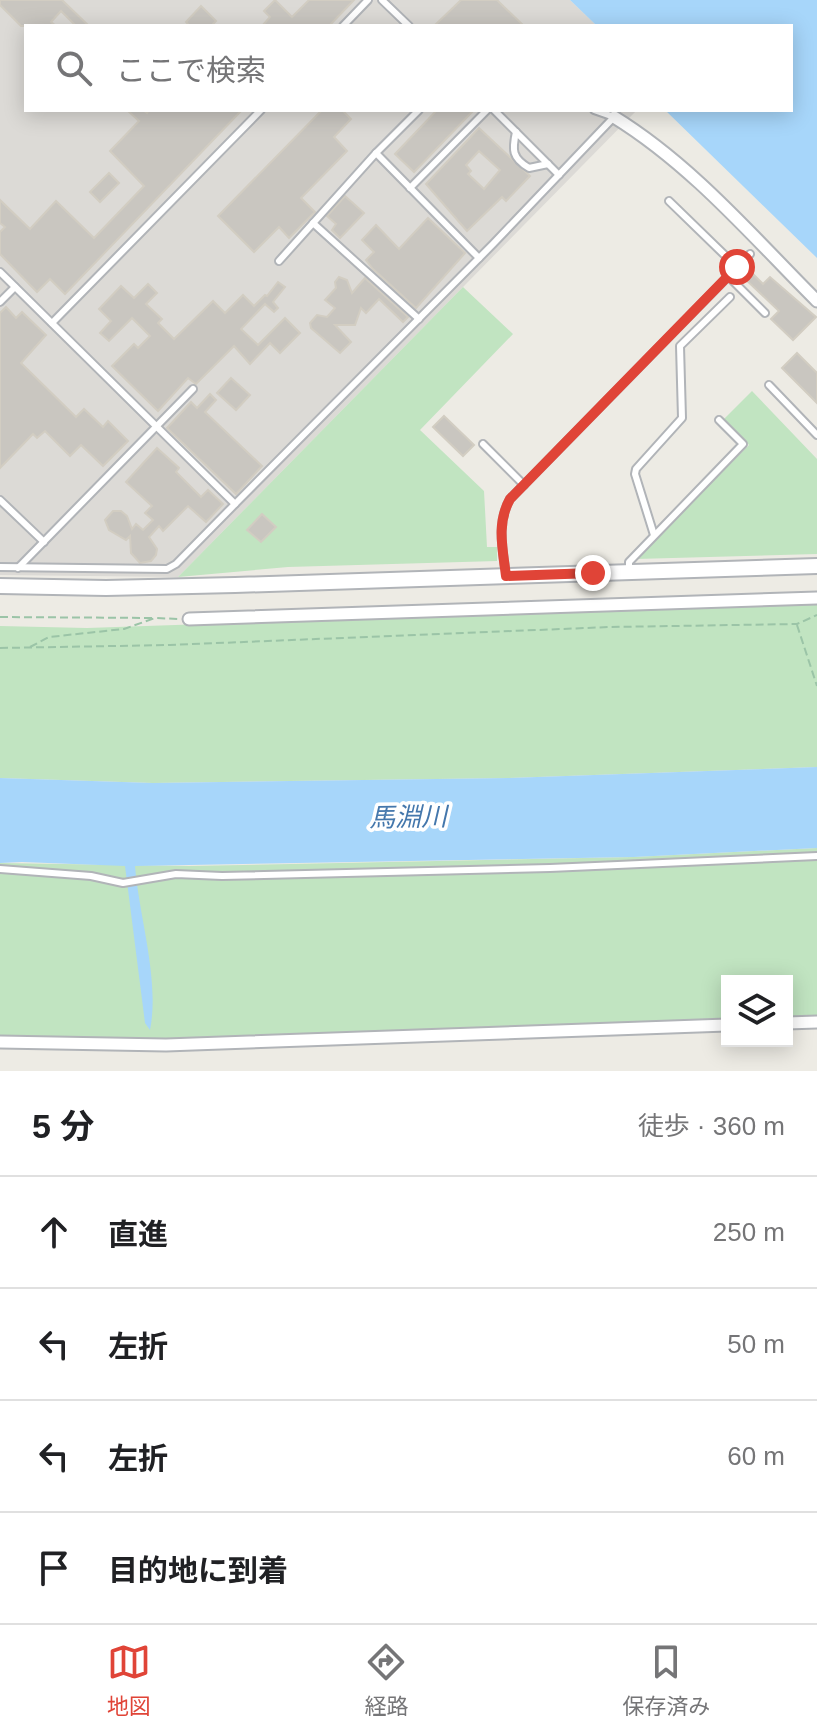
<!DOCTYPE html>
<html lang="ja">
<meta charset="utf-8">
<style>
:root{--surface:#fff;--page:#f2f2f2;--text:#202124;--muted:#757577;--line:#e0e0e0;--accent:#e04437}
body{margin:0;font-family:Arial,"Noto Sans JP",sans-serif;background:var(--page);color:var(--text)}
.controls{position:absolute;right:24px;bottom:24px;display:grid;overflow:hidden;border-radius:0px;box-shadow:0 4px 20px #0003}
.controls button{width:72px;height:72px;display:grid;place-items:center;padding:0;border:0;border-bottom:2px solid var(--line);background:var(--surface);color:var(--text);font:40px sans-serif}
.stop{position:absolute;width:24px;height:24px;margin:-18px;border:6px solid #e04437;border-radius:50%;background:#fff}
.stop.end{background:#e04437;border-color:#fff;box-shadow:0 2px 8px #0008}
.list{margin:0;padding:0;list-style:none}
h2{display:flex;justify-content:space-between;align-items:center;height:104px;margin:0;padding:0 32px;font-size:34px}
h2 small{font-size:26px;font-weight:400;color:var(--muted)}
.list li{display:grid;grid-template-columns:52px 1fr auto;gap:24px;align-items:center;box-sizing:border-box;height:112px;padding:0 32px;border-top:2px solid var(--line)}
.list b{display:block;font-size:30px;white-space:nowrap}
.list em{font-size:26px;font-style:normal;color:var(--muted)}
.icon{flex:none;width:44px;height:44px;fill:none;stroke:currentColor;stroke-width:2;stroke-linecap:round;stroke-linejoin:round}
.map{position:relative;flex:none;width:817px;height:1071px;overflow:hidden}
.search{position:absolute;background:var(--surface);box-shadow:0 4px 20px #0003;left:24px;right:24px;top:24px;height:88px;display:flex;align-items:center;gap:20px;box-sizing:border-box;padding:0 28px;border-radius:0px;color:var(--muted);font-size:30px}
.sheet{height:552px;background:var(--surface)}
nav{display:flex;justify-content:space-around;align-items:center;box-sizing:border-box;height:112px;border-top:2px solid var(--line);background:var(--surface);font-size:22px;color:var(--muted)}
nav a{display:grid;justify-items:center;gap:4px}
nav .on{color:var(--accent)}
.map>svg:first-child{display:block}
</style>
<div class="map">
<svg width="817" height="1071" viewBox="0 0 817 1071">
<rect width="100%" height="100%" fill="#edebe4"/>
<polygon fill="#dcdad6" points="0,0 570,0 597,26 26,26 26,110 637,110 178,577 0,575"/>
<g fill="#c1e4c1">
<polygon points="463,287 513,334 420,430 484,491 487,547 497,547 497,561 288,567 178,577"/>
<polygon points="752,391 817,459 817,554 636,559 749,445 724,419"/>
<polygon points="817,603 817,767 509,778 153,783 0,778 0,626 87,628"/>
<polygon points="817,848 817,1016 787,1017 787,981 727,981 727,1019 151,1040 0,1037 0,863 189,866 634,857"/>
</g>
<g fill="#a7d6fa">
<polygon points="570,0 817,0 817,258 665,110 791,110 791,26 597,26"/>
<path d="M817,767v81l-183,9 -499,9c4,51 25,114 15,164l-5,-7 -20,-157 -103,-4 -22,1v-85l153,5 356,-5z"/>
</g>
<g fill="#c9c6c0" stroke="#d2cdc2" stroke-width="2" fill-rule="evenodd">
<polygon points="0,0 62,0 89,26 76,26 61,11 51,22 56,26 21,26 0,5"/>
<polygon points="275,0 292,17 309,0 354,0 329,26 262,26 270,17 264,11"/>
<polygon points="461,0 497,0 524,26 434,26"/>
<polygon points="201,6 216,21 211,26 190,26 186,22"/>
<polygon points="127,110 143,110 147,113 149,110 242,110 65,294 50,279 37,292 0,254 0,232 5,227 0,223 0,200 30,229 56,201 94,238 144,186 110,151 139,121"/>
<polygon points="322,110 342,110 351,119 334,137 347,151 301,198 315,212 289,238 279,227 254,252 218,216"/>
<polygon points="437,110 474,110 414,172 395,154"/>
<path d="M479,128l51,48 -24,25 -4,-4 -35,34 -41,-47zM479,151l21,19 -16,19 -16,-15 3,-3 -5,-6z"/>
<polygon points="109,173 119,183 100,202 90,192"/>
<polygon points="345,196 364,213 340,238 332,230 336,224 327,216"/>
<polygon points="428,218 465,253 416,308 373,269 366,260 374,252 362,240 376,225 399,249"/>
<polygon points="749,270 763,284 770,277 816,317 793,340 771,319 779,311 743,277"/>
<polygon points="339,277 347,280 352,293 365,278 408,317 403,322 379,299 366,313 361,308 355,325 335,325 351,342 340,353 311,328 310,323 317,315 327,317 335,308 325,300 336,288 335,282"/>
<polygon points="278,282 285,287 273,302 278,308 274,312 265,304 241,329 258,345 285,318 300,333 280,353 270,343 250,364 234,346 196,384 188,378 158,411 112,366 134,344 138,348 150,336 132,318 109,341 100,333 111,321 99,309 121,286 134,298 148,284 157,293 146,304 162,319 158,323 174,339 213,301 225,313 243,295 254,306 265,295 267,296"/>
<polygon points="6,307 16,318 22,312 46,335 21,363 76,417 84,409 103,427 108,421 128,441 103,466 81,445 70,456 45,431 37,438 33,434 0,468 0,313"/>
<polygon points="797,353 817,373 817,403 782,368"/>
<polygon points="231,378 250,395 236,410 217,393"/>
<polygon points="210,394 216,400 205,412 262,466 236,494 167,428 191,402 197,408"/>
<polygon points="444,416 474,445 463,456 433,427"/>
<polygon points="157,448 179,468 176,472 201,497 208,490 223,504 206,522 188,506 163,531 159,526 149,537 157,549 156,555 151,561 140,563 131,553 130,536 126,540 109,530 105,520 113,511 121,511 127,516 132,529 136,524 143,530 153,520 145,513 152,506 126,482"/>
<polygon points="262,514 276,527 261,542 247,530"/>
</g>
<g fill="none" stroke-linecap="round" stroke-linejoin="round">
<defs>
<g id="service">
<polyline points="382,0 409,26"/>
<polyline points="343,26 368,0"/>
<polyline points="494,110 559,175"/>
<path d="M516,132c-4,18 -4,26 13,36l19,-4"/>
<polyline points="376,153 479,258"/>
<polyline points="410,188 487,110"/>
<polyline points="669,201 737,267"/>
<polyline points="313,223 419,319"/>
<polyline points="279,261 376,153 419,110"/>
<polyline points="0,272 235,504 493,244 614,117 594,110"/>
<polyline points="728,276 765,313"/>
<polyline points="0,302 15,287"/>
<polyline points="52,323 261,110"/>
<polyline points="769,385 817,435"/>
<polyline points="483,444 524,485"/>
<polyline points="0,500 44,542"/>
<polyline points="654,535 635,474 636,469 682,418 680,346 730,297"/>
<polyline points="0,567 167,569 176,564 235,504"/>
<polyline points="18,568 193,389"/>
<polyline points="629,572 629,562 743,444 719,420"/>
<path d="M506,576c-3,-26 -10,-52 4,-77l240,-245"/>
<polyline points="0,869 91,876 123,883 176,874 222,876 550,868 817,856"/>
</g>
<g id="minor">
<path d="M614,117c78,48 139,120 203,184"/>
<polyline points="189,619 817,598"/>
<polyline points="787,1023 817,1022"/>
<polyline points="0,1042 166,1045 727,1025"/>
</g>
<polyline id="tertiary" points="0,586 106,588 235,585 817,566"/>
</defs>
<use href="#service" stroke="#b1b4b8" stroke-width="10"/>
<use href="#minor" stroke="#b1b4b8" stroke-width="15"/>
<use href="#tertiary" stroke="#b1b4b8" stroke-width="18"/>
<g stroke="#9bc4a7" stroke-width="2" stroke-dasharray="8 4" stroke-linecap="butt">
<polyline points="0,617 154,618"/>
<polyline points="797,625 817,686"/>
<polyline points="30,647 49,637 124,629 155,618 179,619"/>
<polyline points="0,648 170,645 610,627 797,624 817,615"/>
</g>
<use href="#service" stroke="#fff" stroke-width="6"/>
<use href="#minor" stroke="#fff" stroke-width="11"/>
<use href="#tertiary" stroke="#fff" stroke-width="14"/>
</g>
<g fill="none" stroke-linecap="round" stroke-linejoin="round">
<path stroke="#e04437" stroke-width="10" d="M593,573l-87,3c-3,-26 -10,-52 4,-77l227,-232"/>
</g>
<g text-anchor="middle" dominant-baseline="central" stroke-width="7" stroke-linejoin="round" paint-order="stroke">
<g font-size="26" font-style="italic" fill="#4477ac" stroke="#fff">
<text transform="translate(408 817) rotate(-1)">馬淵川</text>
</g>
</g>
</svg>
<div class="controls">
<button><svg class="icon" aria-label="layers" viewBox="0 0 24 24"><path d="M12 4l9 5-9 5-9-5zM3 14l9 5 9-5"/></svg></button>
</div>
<div class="stop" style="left:737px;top:267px"></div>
<div class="stop end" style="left:593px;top:573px"></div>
<div class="search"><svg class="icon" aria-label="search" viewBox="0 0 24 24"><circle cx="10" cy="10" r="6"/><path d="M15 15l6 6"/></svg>ここで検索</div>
</div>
<section class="sheet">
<h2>5 分<small>徒歩 · 360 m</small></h2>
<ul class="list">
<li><svg class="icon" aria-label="ahead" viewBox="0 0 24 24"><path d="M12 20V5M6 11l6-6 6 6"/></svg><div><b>直進</b></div><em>250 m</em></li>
<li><svg class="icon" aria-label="left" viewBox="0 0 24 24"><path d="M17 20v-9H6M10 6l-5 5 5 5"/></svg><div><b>左折</b></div><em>50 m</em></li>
<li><svg class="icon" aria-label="left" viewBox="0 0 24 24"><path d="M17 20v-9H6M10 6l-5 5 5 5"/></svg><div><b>左折</b></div><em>60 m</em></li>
<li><svg class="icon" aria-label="arrive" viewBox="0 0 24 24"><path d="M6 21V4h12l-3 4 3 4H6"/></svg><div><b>目的地に到着</b></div></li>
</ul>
</section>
<nav>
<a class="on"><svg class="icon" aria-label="map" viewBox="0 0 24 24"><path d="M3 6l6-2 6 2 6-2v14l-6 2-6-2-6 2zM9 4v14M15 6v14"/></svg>地図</a>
<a><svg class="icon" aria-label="directions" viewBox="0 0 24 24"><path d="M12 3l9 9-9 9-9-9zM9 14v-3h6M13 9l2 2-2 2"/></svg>経路</a>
<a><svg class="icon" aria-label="saved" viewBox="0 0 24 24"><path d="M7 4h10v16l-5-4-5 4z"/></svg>保存済み</a>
</nav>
